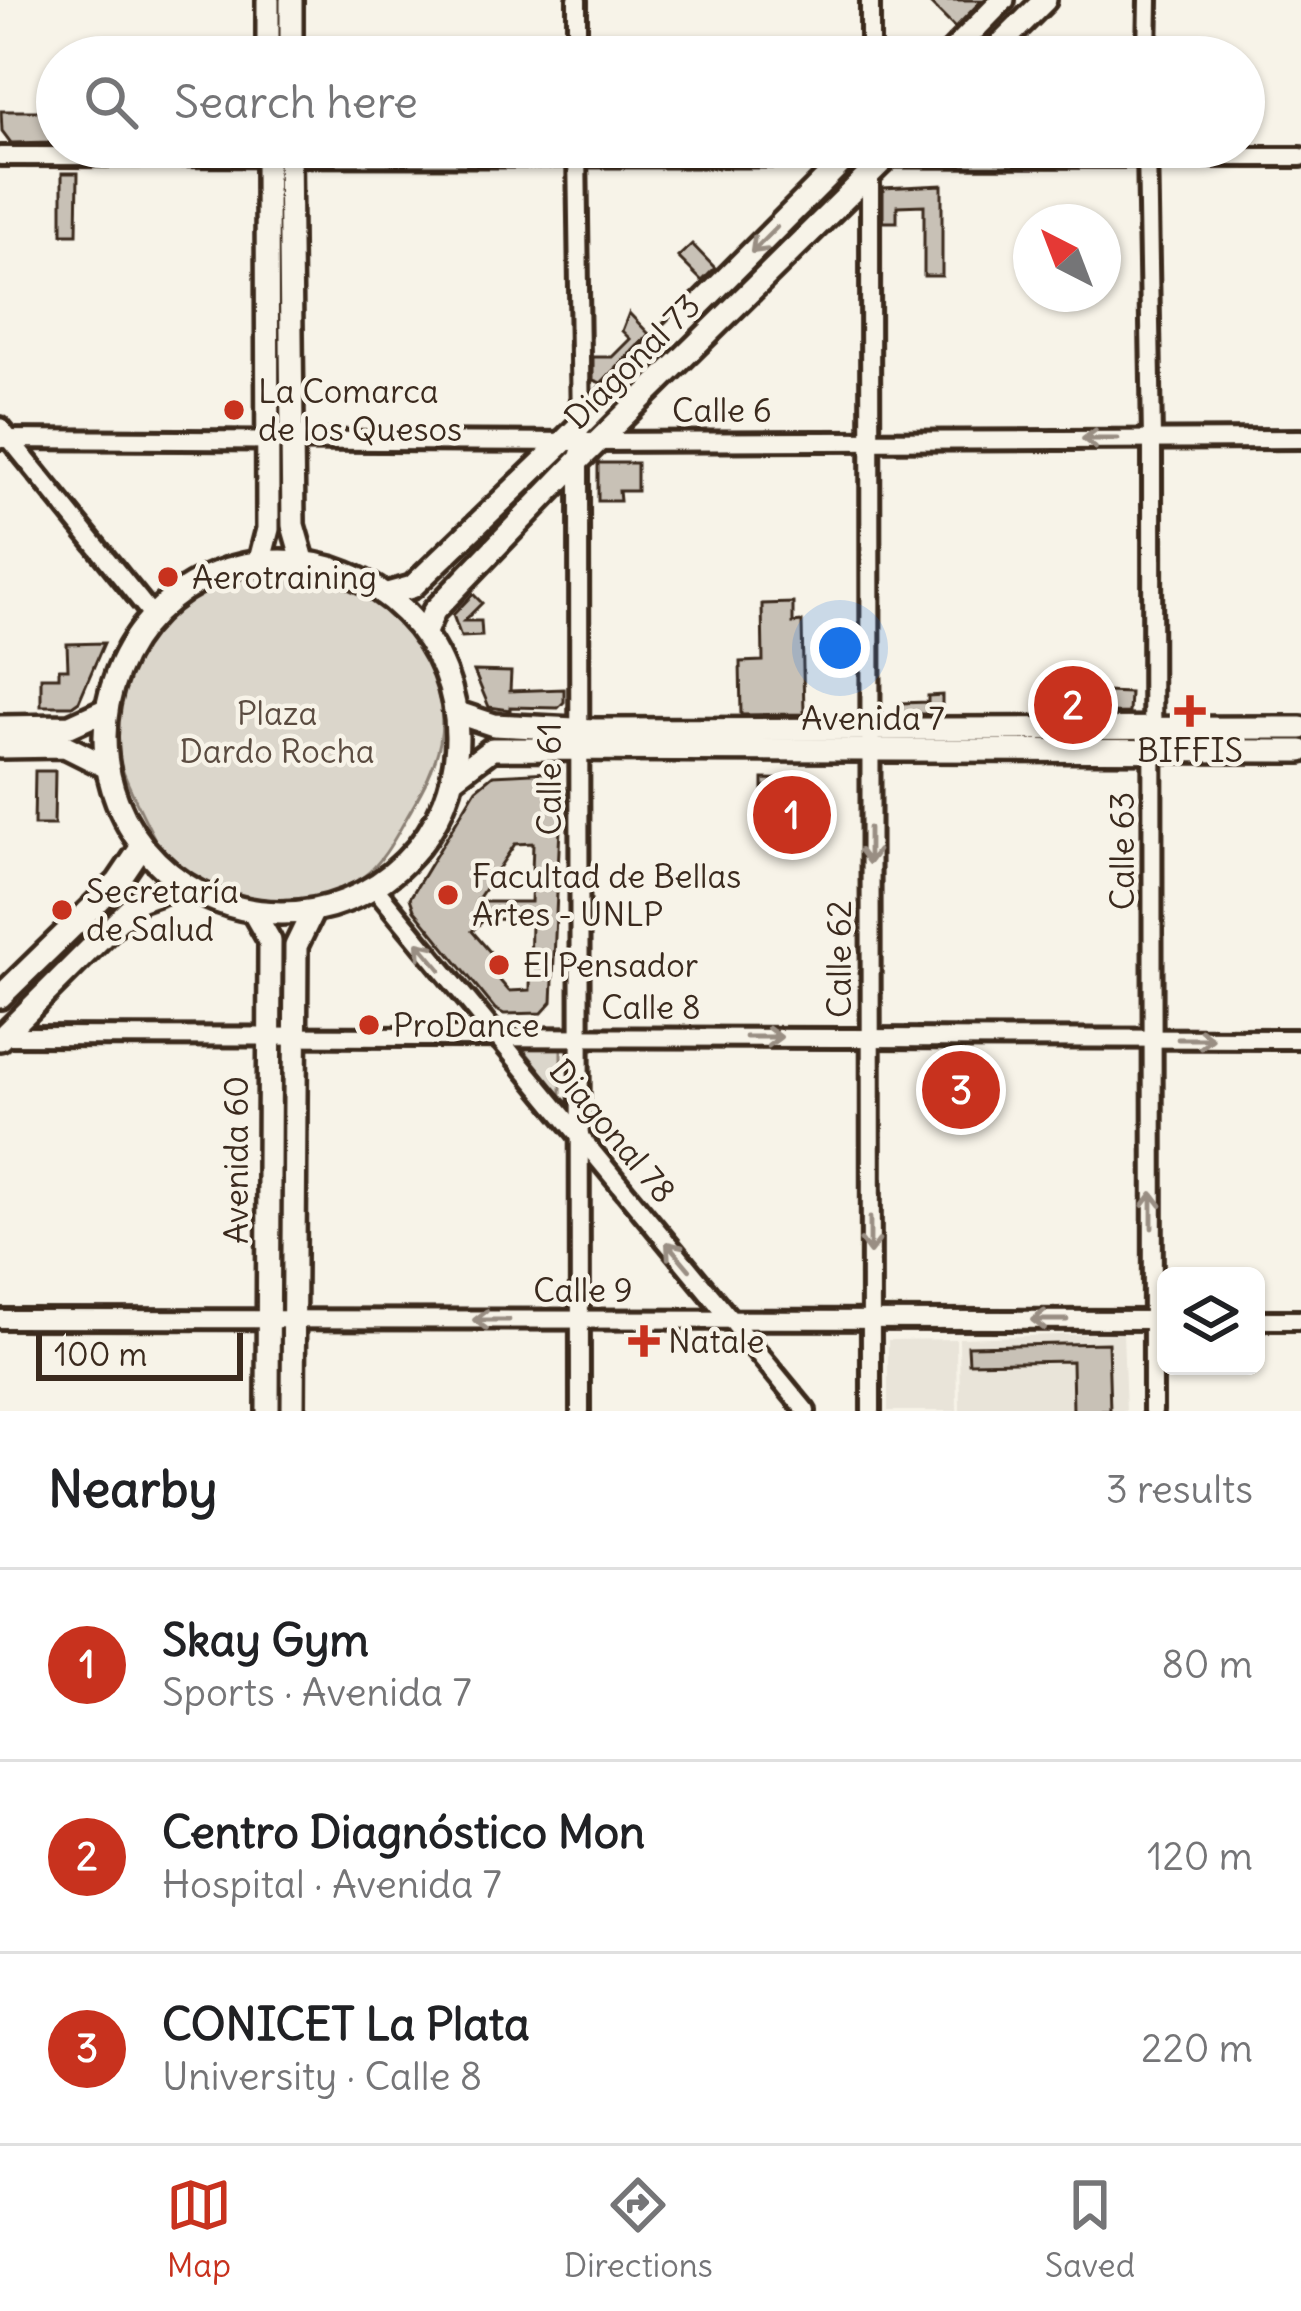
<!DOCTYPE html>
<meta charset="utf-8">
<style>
:root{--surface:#fff;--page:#f6f6f6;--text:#202124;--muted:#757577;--line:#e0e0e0;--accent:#c8321e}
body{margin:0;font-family:Delius,sans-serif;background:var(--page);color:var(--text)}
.controls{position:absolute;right:36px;bottom:36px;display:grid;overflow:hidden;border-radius:18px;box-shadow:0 3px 9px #0004}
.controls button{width:108px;height:108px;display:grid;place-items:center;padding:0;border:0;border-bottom:3px solid var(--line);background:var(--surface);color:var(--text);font:60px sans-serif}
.compass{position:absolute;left:1013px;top:204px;width:108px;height:108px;border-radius:50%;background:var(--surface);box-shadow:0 3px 9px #0004;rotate:318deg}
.scale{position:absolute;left:36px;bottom:30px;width:207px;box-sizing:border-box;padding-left:12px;border:6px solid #3b2a1e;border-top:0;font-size:33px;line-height:42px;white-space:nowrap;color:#3b2a1e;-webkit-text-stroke:9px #f7f3e8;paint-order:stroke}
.you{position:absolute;left:840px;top:648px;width:42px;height:42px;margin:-30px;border:9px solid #fff;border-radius:50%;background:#1a73e8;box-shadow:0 0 0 18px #1a73e833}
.badge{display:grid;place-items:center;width:78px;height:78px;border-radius:50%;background:var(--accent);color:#fff;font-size:39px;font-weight:700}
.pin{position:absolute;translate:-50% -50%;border:6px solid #fff;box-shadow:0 3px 12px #0006}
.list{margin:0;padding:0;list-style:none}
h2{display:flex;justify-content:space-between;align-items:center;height:156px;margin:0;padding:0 48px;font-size:51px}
h2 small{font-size:39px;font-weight:400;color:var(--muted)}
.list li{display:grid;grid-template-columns:78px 1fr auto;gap:36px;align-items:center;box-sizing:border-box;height:192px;padding:0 48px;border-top:3px solid var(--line)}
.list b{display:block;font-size:45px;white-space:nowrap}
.list p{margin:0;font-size:39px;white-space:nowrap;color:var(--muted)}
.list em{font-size:39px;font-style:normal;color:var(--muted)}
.icon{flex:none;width:66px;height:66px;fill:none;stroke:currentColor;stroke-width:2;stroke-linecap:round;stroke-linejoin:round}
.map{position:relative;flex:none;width:1301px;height:1411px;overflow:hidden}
.search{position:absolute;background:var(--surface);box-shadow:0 3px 9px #0004;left:36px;right:36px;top:36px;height:132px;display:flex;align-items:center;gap:30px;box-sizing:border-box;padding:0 42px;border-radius:66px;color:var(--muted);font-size:45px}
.sheet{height:732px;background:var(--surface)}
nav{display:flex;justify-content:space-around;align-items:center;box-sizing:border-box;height:168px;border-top:3px solid var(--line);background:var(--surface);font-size:33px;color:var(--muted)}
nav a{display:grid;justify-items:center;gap:6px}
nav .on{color:var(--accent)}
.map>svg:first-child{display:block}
</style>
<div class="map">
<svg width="1301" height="1411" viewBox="0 0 1301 1411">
<rect width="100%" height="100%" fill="#f7f3e8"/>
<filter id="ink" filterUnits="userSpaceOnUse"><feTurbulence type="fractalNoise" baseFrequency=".00833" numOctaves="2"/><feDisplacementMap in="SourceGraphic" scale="24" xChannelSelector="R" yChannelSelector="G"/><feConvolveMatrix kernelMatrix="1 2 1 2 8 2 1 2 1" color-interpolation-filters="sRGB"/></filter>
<g filter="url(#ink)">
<g fill="#e9e4d9">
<polygon points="1123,1333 1126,1411 960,1411 959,1338"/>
<polygon points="956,1339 957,1411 888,1411 888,1340"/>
</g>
<g fill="#dbd6cb" stroke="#8b8074" stroke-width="3">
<path d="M284,573c17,3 38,4 54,11 21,9 47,23 62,39 28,29 48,79 40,119 -5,25 -17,47 -29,68 -13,22 -27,52 -48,67 -62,46 -151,23 -203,-27 -11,-24 -42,-80 -44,-103 -7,-68 48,-145 112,-165 17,-5 38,-6 56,-9z"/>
<polygon points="561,1045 561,1097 522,1047"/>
</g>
<g fill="#c8c1b6" stroke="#3b2a1e" stroke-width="3" fill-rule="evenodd">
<polygon points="927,0 982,0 955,28"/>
<polygon points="1,111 54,111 52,142 11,143 2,131"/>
<polygon points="62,173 78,173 77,234 62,234"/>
<polygon points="942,185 942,276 924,276 924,205 897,206 897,222 883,222 883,188"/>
<polygon points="692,244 715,268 702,281 678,257"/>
<polygon points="629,313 649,334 601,383 593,380 593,357 612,357 630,339 622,331"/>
<polygon points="598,463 637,463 637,491 619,491 620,501 598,501"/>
<polygon points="473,594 482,603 464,621 481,621 482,636 461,637 453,615"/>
<polygon points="793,603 793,623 802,622 804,714 741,715 740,662 763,661 762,604"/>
<polygon points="104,643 79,701 72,706 41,706 41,677 59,677 59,669 68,669 67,644"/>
<polygon points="474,671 511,672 510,691 564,689 564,702 558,708 510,707 510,710 489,707"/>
<polygon points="1063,691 1083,691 1083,705 1104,705 1105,692 1130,693 1129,713 1046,714 1046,706 1063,706"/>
<polygon points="942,695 942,714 900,714 900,703 928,702 928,696"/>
<polygon points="35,771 55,771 54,825 34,825"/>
<path d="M549,772l13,12 -10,218 -10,11 -38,1 -9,-5 -81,-99 -4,-12 66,-109 17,-14zM533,843l-2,59h-55l39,-58zM531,918l-1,72 -21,1 -13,-15 8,-8 -32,-37 12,-11z"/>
<polygon points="763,779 803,780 801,834 782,833 783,796 763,796"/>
<rect x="945" y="1060" width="31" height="50"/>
<polygon points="1108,1343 1110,1411 1073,1411 1072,1361 969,1363 968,1346"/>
</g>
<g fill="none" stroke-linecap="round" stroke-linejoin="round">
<defs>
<g id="minor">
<polyline points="870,0 870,57"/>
<polyline points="577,57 577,0"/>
<polyline points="1147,57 1148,0"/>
<polyline points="577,148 581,428"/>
<polyline points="1147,148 1152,439 1153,1411"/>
<polyline points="0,156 1301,157"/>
<polyline points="870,170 871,1411"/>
<polyline points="0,427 152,615"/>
<polyline points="0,439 584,442 1301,439"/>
<polyline points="579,454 580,1411"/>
<polyline points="375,888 806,1411"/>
<polyline points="0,1036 1301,1039"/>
<polyline points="0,1319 1166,1320"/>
<polyline points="1256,1320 1301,1320"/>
</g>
<g id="major">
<polyline points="268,57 268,0"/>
<polyline points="291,57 291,0"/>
<polyline points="947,57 1003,0"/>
<polyline points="988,57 1045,0"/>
<polyline points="289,147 293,525 303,560"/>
<polyline points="260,560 268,529 267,147"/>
<circle cx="281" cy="737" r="176"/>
<polyline points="387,594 412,587 564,441 857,147"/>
<polyline points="425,632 434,611 578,461 897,147"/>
<polyline points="458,713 494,725 595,730 1301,728"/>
<polyline points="0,727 70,726 105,710"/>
<polyline points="0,747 65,746 105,766"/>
<polyline points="455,777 492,749 1301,751"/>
<polyline points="254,913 270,941 268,1411"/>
<polyline points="0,997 118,882 141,848"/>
<polyline points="0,1039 139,900 181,885"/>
<polyline points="293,1411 296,946 312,913"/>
</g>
</defs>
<use href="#minor" stroke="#3b2a1e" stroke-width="26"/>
<use href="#major" stroke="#3b2a1e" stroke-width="30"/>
<use href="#minor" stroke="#f7f3e8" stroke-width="16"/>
<use href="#major" stroke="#f7f3e8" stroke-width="21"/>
</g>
<defs><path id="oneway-shaft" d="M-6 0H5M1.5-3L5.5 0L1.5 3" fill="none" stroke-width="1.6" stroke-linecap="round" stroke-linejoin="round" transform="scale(3)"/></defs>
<g stroke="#998e83">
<use href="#oneway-shaft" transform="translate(764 240) rotate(135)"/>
<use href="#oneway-shaft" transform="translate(1100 439) rotate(180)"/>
<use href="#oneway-shaft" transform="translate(869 846) rotate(90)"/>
<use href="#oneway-shaft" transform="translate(429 956) rotate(-130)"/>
<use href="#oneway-shaft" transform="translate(764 1037)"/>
<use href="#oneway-shaft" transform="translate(1196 1039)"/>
<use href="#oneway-shaft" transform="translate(1152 1210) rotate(-90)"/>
<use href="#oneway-shaft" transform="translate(870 1236) rotate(90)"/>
<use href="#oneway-shaft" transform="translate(678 1256) rotate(-130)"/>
<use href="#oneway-shaft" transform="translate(491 1320) rotate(-180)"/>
<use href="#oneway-shaft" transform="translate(1049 1320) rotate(-180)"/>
</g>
</g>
<g fill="#c8321e" stroke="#f7f3e8" stroke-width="4.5">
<circle cx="234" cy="410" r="12"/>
<circle cx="168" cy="577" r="12"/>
<path d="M1184 693h12v12h12v12h-12v12h-12v-12h-12v-12h12z"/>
<circle cx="448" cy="895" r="12"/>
<circle cx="62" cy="910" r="12"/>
<circle cx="499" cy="965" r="12"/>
<circle cx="369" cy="1025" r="12"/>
<path d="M638 1323h12v12h12v12h-12v12h-12v-12h-12v-12h12z"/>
</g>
<g text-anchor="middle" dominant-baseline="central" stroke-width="9" stroke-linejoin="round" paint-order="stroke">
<g font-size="33" fill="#3b2a1e" stroke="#f7f3e8">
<text transform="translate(632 361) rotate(-45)">Diagonal 73</text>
<text x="722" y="410">Calle 6</text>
<text x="873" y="718">Avenida 7</text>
<text transform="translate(549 779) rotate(-90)">Calle 61</text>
<text transform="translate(1122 851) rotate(-90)">Calle 63</text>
<text transform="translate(839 959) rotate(-90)">Calle 62</text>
<text x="651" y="1007">Calle 8</text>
<text transform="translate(613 1131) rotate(50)">Diagonal 78</text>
<text transform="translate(236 1160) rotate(-90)">Avenida 60</text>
<text x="583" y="1290">Calle 9</text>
</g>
<g font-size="33" fill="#3b2a1e" stroke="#f7f3e8" text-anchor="start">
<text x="258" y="391">La Comarca<tspan x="258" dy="38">de los Quesos</tspan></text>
<text x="192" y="577">Aerotraining</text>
<text x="1190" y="750" text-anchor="middle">BIFFIS</text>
<text x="472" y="876">Facultad de Bellas<tspan x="472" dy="38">Artes - UNLP</tspan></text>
<text x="86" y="891">Secretaría<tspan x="86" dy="38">de Salud</tspan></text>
<text x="523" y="965">El Pensador</text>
<text x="393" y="1025">ProDance</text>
<text x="668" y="1341">Natale</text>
</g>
<g font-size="33" fill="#5b4c41" stroke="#f7f3e8">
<text x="277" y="713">Plaza<tspan x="277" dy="38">Dardo Rocha</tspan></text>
</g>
</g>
</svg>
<div class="controls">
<button><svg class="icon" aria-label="layers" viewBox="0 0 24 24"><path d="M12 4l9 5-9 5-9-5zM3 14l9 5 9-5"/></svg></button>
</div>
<svg class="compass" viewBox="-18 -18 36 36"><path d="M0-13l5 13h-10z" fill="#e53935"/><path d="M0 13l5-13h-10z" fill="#757577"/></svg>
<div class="scale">100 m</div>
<div class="you"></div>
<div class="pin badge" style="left:792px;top:815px">1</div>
<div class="pin badge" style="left:1073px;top:705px">2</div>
<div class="pin badge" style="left:961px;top:1090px">3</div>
<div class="search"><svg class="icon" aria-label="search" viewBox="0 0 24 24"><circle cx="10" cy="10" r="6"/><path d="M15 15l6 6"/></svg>Search here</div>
</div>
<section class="sheet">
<h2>Nearby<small>3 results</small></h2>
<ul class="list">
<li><span class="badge">1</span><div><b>Skay Gym</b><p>Sports · Avenida 7</p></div><em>80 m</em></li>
<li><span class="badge">2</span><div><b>Centro Diagnóstico Mon</b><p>Hospital · Avenida 7</p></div><em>120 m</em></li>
<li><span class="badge">3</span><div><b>CONICET La Plata</b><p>University · Calle 8</p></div><em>220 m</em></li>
</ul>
</section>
<nav>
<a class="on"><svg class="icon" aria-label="map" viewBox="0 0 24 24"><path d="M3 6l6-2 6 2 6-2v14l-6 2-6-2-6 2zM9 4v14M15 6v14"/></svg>Map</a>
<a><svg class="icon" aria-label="directions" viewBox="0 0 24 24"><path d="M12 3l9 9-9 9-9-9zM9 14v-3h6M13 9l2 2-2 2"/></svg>Directions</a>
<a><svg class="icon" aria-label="saved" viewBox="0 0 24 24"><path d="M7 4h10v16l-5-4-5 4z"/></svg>Saved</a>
</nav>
